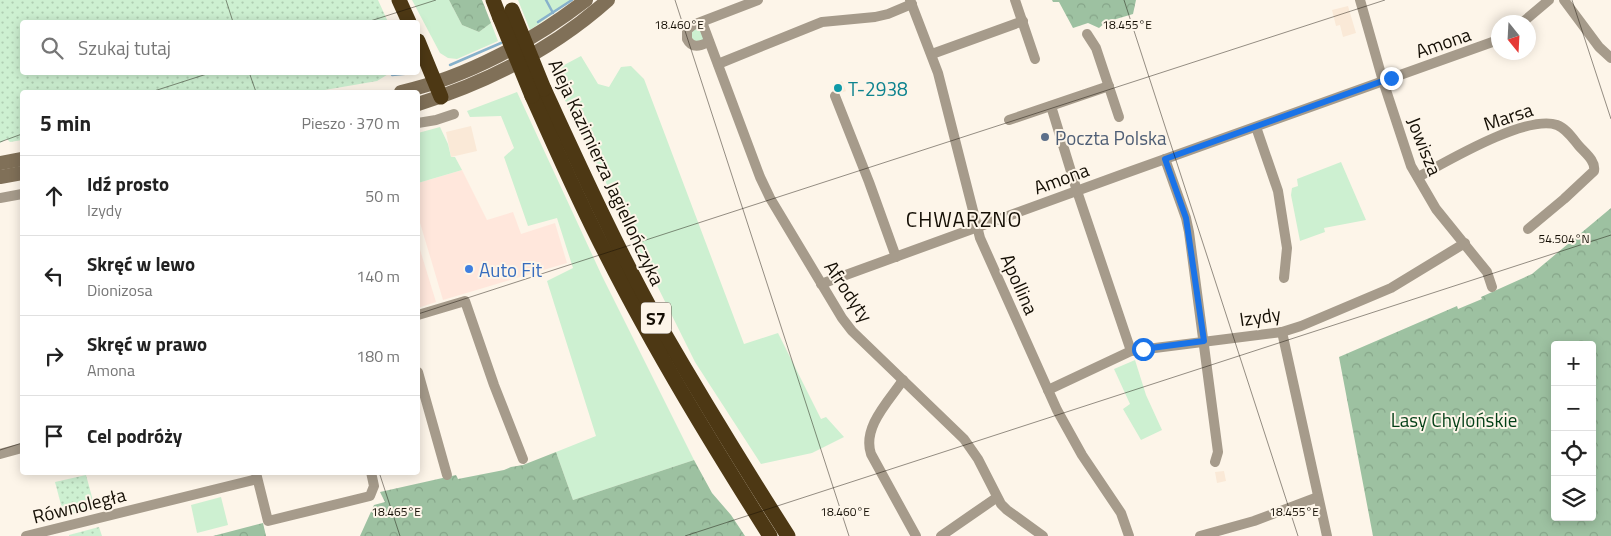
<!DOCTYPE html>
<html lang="pl">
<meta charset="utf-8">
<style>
:root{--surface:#fff;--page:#f2f2f2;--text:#222;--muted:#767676;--line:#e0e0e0}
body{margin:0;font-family:"Titillium Web",sans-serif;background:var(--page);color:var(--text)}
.controls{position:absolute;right:15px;bottom:15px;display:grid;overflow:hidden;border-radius:5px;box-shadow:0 2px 12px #0003}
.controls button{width:45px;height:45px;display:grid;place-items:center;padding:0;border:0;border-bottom:1px solid var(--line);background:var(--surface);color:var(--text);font:25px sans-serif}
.compass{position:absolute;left:1491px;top:15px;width:45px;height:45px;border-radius:50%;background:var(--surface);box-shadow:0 2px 12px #0003;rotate:162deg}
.stop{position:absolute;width:15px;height:15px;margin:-11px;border:4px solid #1a73e8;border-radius:50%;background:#fff}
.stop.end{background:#1a73e8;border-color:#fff;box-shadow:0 1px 5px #0008}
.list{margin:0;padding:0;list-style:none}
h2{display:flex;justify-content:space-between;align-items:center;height:65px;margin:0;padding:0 20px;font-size:21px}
h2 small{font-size:16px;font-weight:400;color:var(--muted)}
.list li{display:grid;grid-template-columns:32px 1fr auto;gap:15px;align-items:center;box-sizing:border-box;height:80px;padding:0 20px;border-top:1px solid var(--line)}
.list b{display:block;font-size:19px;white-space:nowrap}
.list p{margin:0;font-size:16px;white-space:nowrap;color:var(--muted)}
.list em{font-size:16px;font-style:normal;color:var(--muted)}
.icon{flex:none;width:28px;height:28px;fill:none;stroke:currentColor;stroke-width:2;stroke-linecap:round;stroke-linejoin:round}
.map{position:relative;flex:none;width:1611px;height:536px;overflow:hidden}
.search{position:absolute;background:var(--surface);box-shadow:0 2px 12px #0003;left:20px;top:20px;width:400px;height:55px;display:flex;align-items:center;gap:12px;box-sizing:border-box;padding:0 18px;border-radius:5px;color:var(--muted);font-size:19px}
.panel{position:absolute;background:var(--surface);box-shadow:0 2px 12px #0003;left:20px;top:90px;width:400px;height:385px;border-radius:5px}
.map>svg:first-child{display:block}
</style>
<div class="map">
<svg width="1611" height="536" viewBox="0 0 1611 536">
<defs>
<pattern id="forest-crowns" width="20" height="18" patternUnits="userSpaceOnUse" patternTransform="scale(1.25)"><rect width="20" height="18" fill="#9dc1a1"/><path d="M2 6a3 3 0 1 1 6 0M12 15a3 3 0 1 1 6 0" fill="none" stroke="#86a589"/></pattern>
<pattern id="garden-dots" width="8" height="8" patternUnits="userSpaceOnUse" patternTransform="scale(1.25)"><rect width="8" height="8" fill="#cdf0d1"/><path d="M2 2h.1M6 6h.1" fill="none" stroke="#afcdb2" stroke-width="1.8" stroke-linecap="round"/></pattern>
</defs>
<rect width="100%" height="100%" fill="#fdf5e9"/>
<g fill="#ffe7dc">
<polygon points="462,170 487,220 513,212 521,234 555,223 567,263 443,300 418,216 418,183"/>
<polygon points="418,243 436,302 418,308"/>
</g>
<g fill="#fae9d7">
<polygon points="1348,6 1356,33 1343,37 1340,25 1336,26 1332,10"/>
<polygon points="842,81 846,91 835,95 832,86"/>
<polygon points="471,126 477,151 451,157 446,132"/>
<polygon points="1224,471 1226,481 1217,483 1215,472"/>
</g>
<g fill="#cdf0d1">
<polygon points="412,0 449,0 462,25 479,32 491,23 498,41 457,59 448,58 440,53"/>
<polygon points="518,0 573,0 530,30"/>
<polygon points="698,28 701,29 704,40 695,43 691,36 691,30"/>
<polygon points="581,56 598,84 609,87 621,67 631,66 644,79 744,344 778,333 821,419 826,417 844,437 812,453 761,464 695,362 551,72"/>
<polygon points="517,92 602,276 694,460 573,500 556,452 596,436 547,281 573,268 557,218 528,226 504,157 514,148 501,116 470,117 467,111"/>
<polygon points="440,127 448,144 451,157 455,157 462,170 418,183 418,133"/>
<polygon points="1341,162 1366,220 1324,228 1325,232 1300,241 1291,195 1292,188 1298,186 1297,179"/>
<polygon points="1135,360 1146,395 1162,430 1141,440 1123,409 1130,404 1114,369"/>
<polygon points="221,497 228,525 197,533 191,505"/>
</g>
<g fill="url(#forest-crowns)" fill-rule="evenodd">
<polygon points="449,0 482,0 491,23 479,32 462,25"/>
<polygon points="1052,0 1136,0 1133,14 1106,22 1099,28 1088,23 1073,28 1059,2 1053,2"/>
<path d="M1611,208v328h-238l-34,-179 118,-51 1,3 24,-10 -1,-2 51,-23zM1555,345h37v172h-37z"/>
<polygon points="556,452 573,500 694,460 712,493 731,515 745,536 360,536 374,505 385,502 380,492 456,475 458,479 504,470 511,467 523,465"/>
<polygon points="263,523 266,536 213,536"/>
</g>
<g fill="url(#garden-dots)">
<polygon points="0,0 378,0 388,22 22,22 22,72 390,73 377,81 313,92 22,92 22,140 10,142 7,139 0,143"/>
<polygon points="86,475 95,508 64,516 55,482"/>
<polygon points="99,527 102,536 69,536 69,535"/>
</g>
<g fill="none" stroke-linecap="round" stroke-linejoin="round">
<g stroke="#87b1cb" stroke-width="2.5">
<polyline points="546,0 553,13"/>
<polyline points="538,22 572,0"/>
<polyline points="450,65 501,43"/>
<polyline points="392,75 413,73"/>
</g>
<g stroke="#a69b8b" stroke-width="10">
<polyline points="910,0 938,73 980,238 1057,410 1082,455 1121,513 1129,536"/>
<polyline points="1015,0 1035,59"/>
<polyline points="1360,0 1383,81 1411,166 1436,209 1487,272 1492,287"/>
<polyline points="1564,0 1599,47 1611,58"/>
<polyline points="702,22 760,177 770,198 842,318 852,331 964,439 978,459 1001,504 1007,510 1043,536"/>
<polyline points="1523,22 1549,0"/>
<polyline points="1087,34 1096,48 1119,117"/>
<path d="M709,42c-9,4 -17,7 -22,-3v-9l6,-5 65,-25"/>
<polyline points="932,54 1023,21"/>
<polyline points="718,64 822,22 875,17 888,14 912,4"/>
<polyline points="835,96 869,182 896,257"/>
<polyline points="1051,106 1077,191 1131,351"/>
<polyline points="1009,120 1109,86"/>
<polyline points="418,123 436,120 454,114"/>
<polyline points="1256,127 1278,191 1287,248 1284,278"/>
<polyline points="1165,159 1186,218 1189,232 1218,452 1215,462"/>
<path d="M1418,177c28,-15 108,-63 139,-52 9,3 16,14 22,21 6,7 17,15 15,25l-30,28 -36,30"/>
<polyline points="0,198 22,194"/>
<polyline points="821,284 1126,173 1498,40"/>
<polyline points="418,315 465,301 494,385 523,459"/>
<polyline points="1282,332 1327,536"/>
<polyline points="418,372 447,475"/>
<path d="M903,380c-14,21 -41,47 -32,74l45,82"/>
<polyline points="1048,390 1131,351 1282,332 1301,326 1391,288 1465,243"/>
<polyline points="0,454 22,448"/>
<polyline points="256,473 268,521 370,496 374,486 371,472"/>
<polyline points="26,536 257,479"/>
<polyline points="941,536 996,498"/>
<polyline points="1200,536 1254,521 1318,497"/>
</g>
<g stroke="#807058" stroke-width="14">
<path d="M401,92c66,-15 132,-51 185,-92"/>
<path d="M418,104c70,-22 134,-54 190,-104"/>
<polyline points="0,163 22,159"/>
<polyline points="0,177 22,173"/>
</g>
<g stroke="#4d3814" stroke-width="15">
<polyline points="399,0 409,22"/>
<polyline points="493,0 500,18"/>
<polyline points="418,41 441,97"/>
<path d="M544,89c37,80 73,160 116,237 41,71 84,141 128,210"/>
<path d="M532,96c24,53 47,106 74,158 49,97 106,190 164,282"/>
</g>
<g stroke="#4d3814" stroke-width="15">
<polyline points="512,10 544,89"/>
<polyline points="500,18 532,96"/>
</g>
</g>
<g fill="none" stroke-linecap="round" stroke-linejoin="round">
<polyline stroke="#1a73e8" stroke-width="6" points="1143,349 1204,341 1186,218 1165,159 1391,78"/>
</g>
<path fill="none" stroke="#140e04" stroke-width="1" stroke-opacity="0.45" d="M226,0l7,22M675,0l174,536M1124,0l174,536M1572,0l39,119M367,22l69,-22M249,72l7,20M151,92l62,-20M0,142l22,-8M418,314l967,-314M0,450l22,-7M379,472l21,64M685,536l926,-301"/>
<circle fill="#0f9aa8" stroke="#fdf5e9" stroke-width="2" cx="838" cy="88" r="5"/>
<circle fill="#5c6f8a" stroke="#fdf5e9" stroke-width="2" cx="1045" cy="137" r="5"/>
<circle fill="#3f7fe0" stroke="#fdf5e9" stroke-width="2" cx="469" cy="269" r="5"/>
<g text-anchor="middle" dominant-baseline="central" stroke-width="4" stroke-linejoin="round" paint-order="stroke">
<rect fill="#fdf5e9" stroke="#5a5349" stroke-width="1" x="641" y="302.5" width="30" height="31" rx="4"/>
<g font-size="18" font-weight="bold" fill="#140e04">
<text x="656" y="318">S7</text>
</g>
<g font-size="19" fill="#140e04" stroke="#fdf5e9">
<text transform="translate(1443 42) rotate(-19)">Amona</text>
<text transform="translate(1508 116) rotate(-18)">Marsa</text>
<text transform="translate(1425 146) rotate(68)">Jowisza</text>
<text transform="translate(607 172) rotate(65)">Aleja Kazimierza Jagiellończyka</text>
<text transform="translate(1061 178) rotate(-20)">Amona</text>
<text transform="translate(1020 284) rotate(66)">Apollina</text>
<text transform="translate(849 291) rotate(56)">Afrodyty</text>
<text transform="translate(1260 316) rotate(-8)">Izydy</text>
<text transform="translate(79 505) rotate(-14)">Równoległa</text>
</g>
<g font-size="19" fill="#0d838f" stroke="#fdf5e9" text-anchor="start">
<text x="848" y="88">T-2938</text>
</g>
<g font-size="19" fill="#4e5e75" stroke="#fdf5e9" text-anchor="start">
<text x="1055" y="137">Poczta Polska</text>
</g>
<g font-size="19" fill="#366cbe" stroke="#fdf5e9" text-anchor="start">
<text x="479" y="269">Auto Fit</text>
</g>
<g font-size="19" fill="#033f16" stroke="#fdf5e9">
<text x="1454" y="419">Lasy Chylońskie</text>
</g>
<g font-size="21" letter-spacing="1" fill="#140e04" stroke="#fdf5e9">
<text x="964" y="219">CHWARZNO</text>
</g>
</g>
<g font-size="12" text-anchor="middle" fill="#140e04" stroke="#fdf5e9" stroke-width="4" stroke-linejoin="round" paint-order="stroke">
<text x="679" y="29">18.460°E</text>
<text x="1127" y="29">18.455°E</text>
<text x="1564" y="243">54.504°N</text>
<text x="396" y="516">18.465°E</text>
<text x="845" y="516">18.460°E</text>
<text x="1294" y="516">18.455°E</text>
</g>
</svg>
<div class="controls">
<button>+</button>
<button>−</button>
<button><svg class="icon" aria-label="locate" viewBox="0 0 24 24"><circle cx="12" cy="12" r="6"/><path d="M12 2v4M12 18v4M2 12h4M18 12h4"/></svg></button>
<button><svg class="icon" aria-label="layers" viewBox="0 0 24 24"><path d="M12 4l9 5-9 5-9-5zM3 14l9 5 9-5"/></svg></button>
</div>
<svg class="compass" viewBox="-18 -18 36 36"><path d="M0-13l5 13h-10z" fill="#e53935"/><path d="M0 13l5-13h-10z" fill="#767676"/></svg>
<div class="stop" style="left:1143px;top:349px"></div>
<div class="stop end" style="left:1391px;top:78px"></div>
<div class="search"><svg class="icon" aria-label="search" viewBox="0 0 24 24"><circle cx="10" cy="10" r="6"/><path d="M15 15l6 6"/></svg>Szukaj tutaj</div>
<section class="panel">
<h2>5 min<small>Pieszo · 370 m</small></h2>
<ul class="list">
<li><svg class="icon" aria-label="ahead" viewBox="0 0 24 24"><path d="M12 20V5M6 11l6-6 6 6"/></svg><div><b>Idź prosto</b><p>Izydy</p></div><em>50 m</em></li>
<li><svg class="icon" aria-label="left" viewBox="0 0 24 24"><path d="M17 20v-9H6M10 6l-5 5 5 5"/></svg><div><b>Skręć w lewo</b><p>Dionizosa</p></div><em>140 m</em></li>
<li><svg class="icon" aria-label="right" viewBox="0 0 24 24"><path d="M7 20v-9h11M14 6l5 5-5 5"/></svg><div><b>Skręć w prawo</b><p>Amona</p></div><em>180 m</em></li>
<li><svg class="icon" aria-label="arrive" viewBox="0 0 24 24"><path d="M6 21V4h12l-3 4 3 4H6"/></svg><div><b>Cel podróży</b></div></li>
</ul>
</section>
</div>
